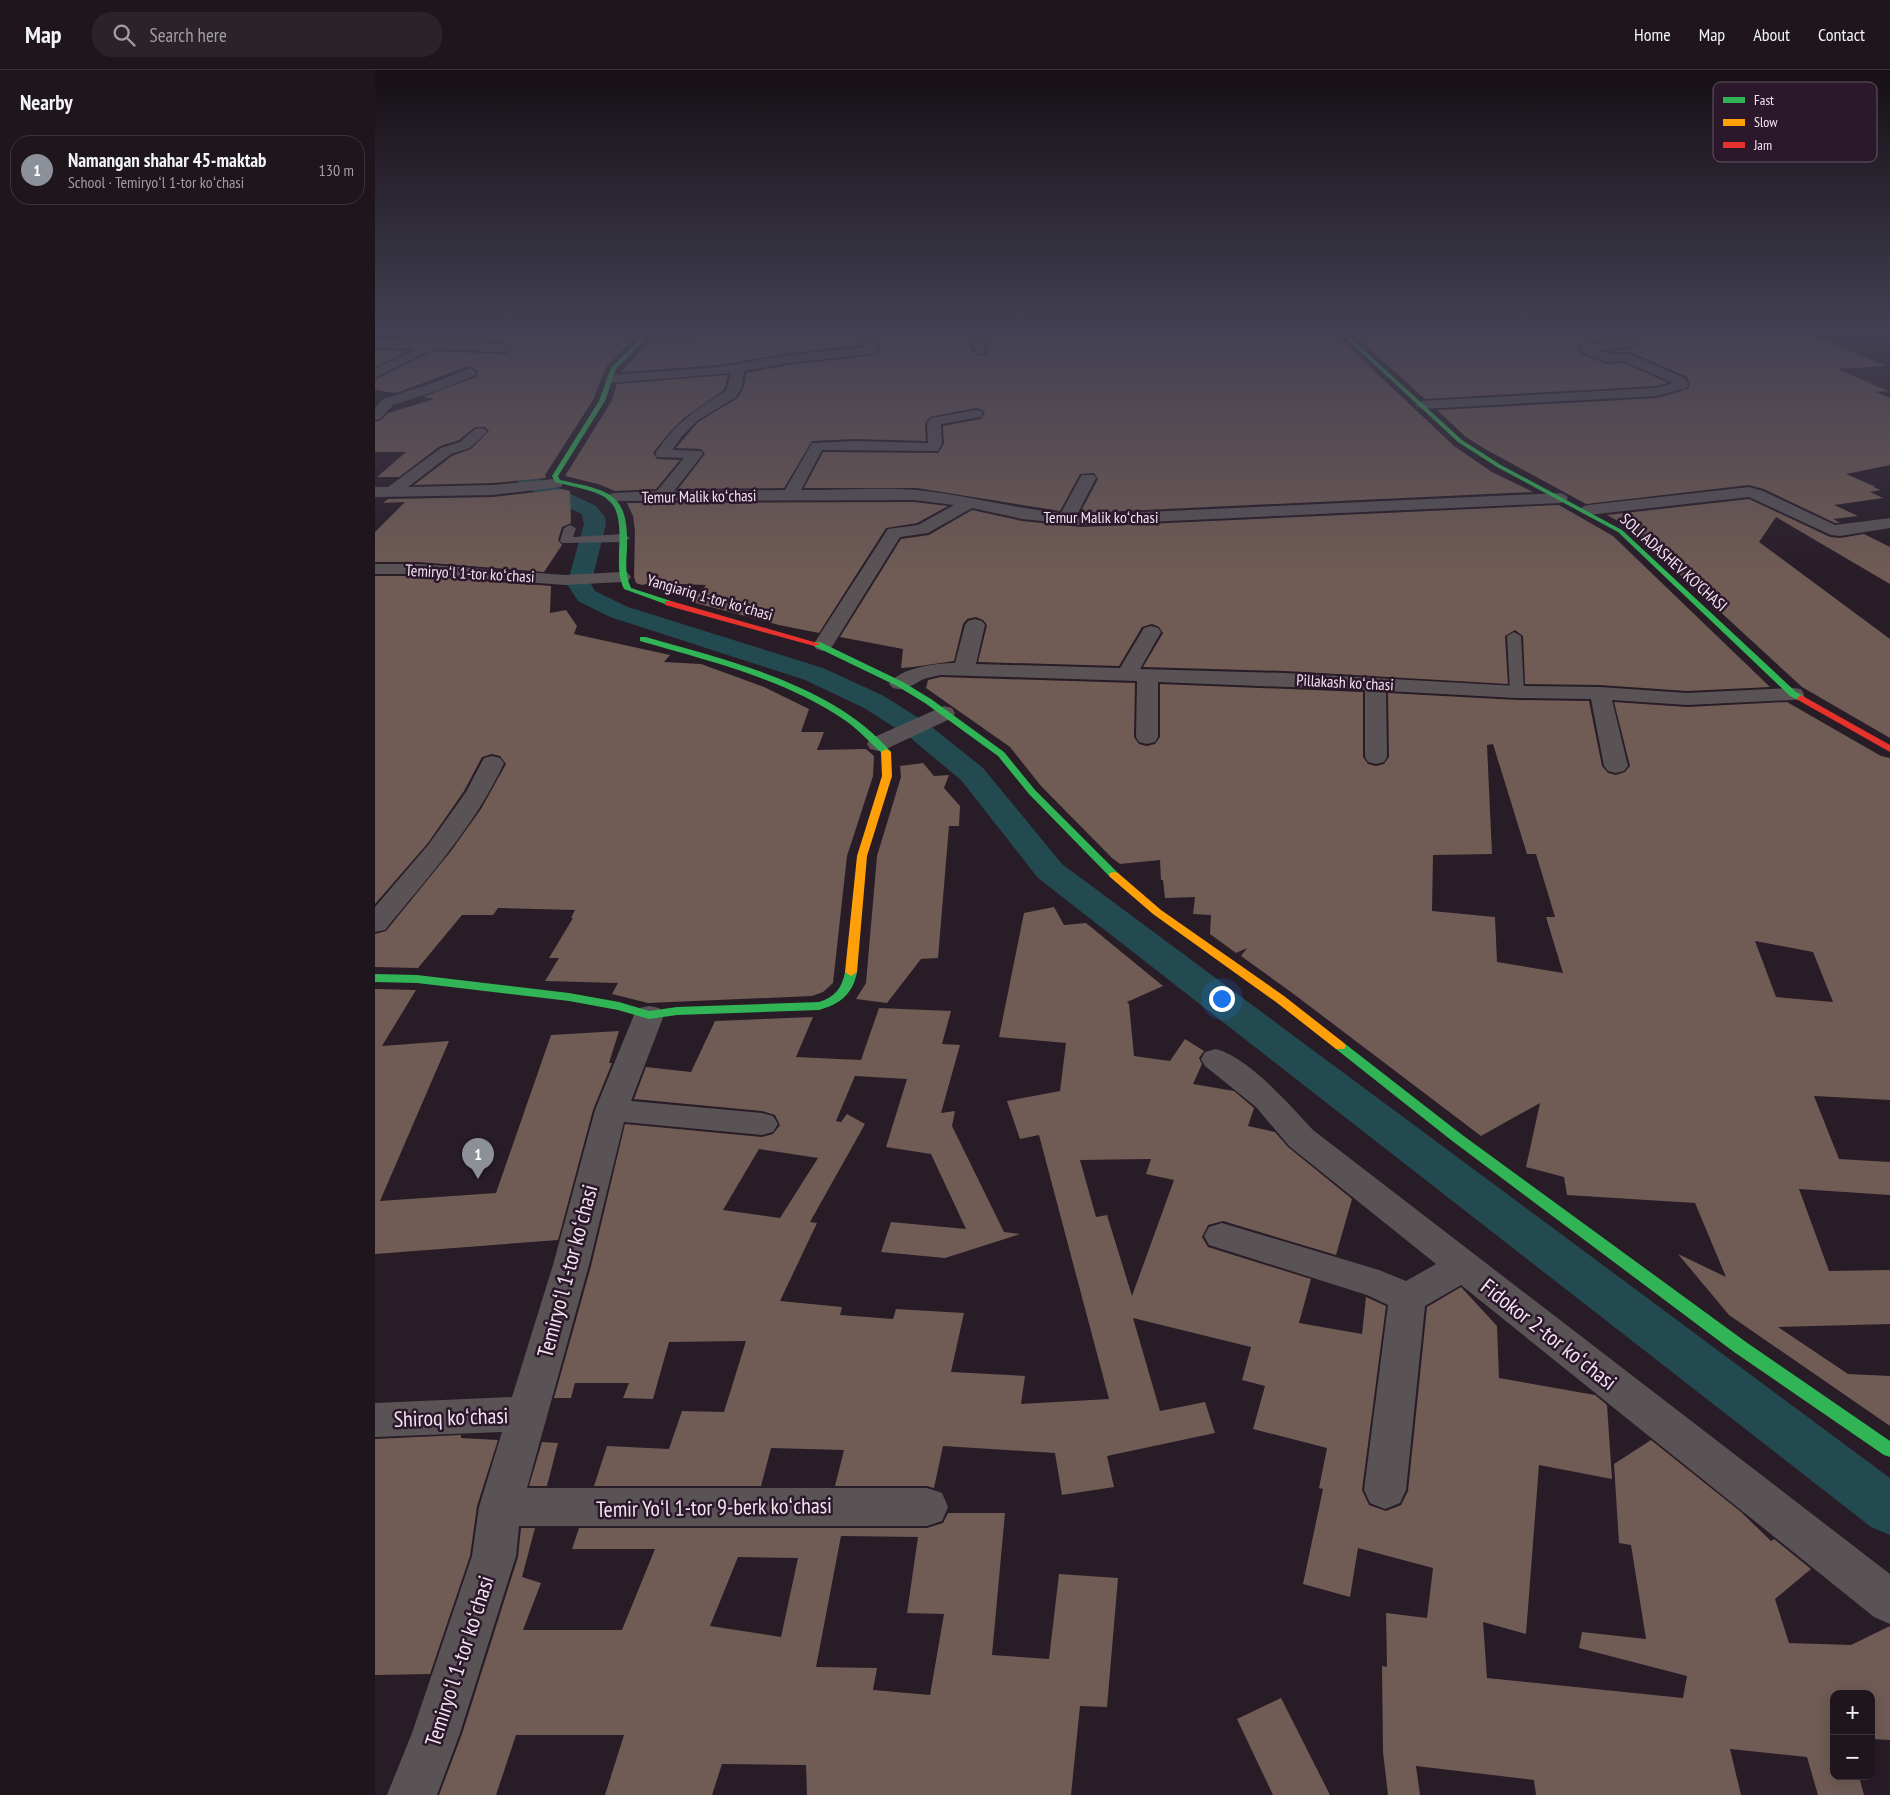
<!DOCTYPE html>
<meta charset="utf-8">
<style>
:root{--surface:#1e151d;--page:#2b222a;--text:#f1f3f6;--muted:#a19fa4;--line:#3c343b;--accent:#8c9099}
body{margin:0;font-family:"PT Sans Narrow",sans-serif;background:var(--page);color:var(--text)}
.controls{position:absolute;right:15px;bottom:15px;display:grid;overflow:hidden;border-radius:10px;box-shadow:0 5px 20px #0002}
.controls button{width:45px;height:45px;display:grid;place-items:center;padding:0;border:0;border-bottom:1px solid var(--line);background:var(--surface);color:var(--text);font:25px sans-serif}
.you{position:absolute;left:846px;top:928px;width:18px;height:18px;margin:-12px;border:4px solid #fff;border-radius:50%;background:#1a73e8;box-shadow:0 0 0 8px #1a73e833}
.badge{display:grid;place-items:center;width:32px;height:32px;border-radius:50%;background:var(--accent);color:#fff;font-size:16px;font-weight:700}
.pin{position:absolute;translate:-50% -41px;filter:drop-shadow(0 1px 2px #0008)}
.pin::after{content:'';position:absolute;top:26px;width:18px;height:15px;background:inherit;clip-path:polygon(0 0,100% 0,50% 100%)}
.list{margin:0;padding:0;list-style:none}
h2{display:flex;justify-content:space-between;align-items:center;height:65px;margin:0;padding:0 20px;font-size:21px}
h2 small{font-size:16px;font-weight:400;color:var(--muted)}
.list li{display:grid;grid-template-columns:32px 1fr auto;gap:15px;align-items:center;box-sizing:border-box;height:70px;margin:0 10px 10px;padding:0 10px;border:1px solid var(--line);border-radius:20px}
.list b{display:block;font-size:19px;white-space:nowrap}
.list p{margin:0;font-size:16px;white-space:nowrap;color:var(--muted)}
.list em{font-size:16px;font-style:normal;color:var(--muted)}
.icon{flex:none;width:28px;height:28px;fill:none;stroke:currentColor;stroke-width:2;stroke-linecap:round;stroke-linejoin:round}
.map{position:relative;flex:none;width:1515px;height:1725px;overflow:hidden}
header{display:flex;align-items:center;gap:30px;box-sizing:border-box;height:70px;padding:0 25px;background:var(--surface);border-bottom:1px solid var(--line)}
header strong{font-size:24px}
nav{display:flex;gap:28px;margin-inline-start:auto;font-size:18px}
.search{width:350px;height:45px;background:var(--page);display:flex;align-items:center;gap:12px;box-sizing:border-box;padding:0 18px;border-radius:20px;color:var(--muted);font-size:19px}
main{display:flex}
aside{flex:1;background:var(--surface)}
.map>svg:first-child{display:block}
</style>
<header>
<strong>Map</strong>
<div class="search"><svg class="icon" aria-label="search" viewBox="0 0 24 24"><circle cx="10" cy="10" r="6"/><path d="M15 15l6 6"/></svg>Search here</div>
<nav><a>Home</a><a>Map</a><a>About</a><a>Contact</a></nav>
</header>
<main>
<aside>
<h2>Nearby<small></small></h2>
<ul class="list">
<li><span class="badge">1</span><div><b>Namangan shahar 45-maktab</b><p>School · Temiryoʻl 1-tor koʻchasi</p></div><em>130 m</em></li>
</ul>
</aside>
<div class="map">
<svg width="1515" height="1725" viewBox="0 0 1515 1725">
<rect width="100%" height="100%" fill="#281c27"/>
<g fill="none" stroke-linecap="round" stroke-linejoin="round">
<polygon fill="#234a50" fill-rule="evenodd" points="171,360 178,362 180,366 164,394 162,408 221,436 230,447 231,454 216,514 220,521 253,537 448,598 509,626 553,654 608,698 687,794 1515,1408 1515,1465 1496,1457 663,808 586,710 533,666 489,638 430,610 235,547 203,531 192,514 209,454 207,444 145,415 142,411 144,394 164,362"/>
</g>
<g fill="#705b55" fill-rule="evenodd">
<polygon points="45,260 267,260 231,297 218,330 170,405 171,408 118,413 39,415 77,386 96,379 114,361 110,357 100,357 84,370 65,376 24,407 2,407 31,382 0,382 0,352 6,350 13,343 59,329 48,327 101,307 103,301 94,296 21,323 0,320 0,310 58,281 130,284 138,279 130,272 26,269"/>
<polygon points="339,260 481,260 488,275 414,283 345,295 246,302 277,269 313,271"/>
<polygon points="497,260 594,260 591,265 598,282 605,287 614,282 609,268 642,266 650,261 956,260 1079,376 1117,402 1158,422 705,443 723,409 719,403 705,404 685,441 542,418 429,418 448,382 563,383 569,374 568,356 606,349 610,343 606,339 601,338 555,347 550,353 551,371 480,369 437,371 409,418 303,419 330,384 326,379 301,378 323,352 363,328 369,317 371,303 414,295 502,285 506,279"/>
<polygon points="974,260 1226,260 1228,267 1236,269 1206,274 1202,278 1204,283 1231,294 1249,293 1293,313 1281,316 1050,329"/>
<polygon points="1246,260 1426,260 1511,296 1463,299 1513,321 1501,322 1515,328 1515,395 1471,404 1501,417 1498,417 1506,420 1495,422 1508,428 1459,435 1483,446 1458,449 1465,453 1460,453 1389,419 1374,415 1211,434 1110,379 1091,367 1062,340 1282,328 1313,319 1315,314 1312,307 1256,282 1233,282 1258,278 1266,272 1263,267"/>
<polygon points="2,280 33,281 0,297 0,281"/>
<polygon points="353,305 349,320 310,347 294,363 278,383 282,389 305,390 281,419 240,421 223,414 190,406 236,332 242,314"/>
<polygon points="187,419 195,421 196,453 187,457 183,470 187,475 169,502 44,492 0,492 0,462 30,432 8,433 13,429 118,427"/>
<polygon points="1374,429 1455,467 1465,468 1489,464 1515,477 1515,514 1401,447 1384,472 1515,569 1515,668 1427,617 1252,456 1232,445"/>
<polygon points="539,432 573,436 542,453 511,458 444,563 404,555 317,532 331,515 276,513 267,515 261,513 259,507 260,461 258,446 252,433"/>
<polygon points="1184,435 1238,466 1395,617 1312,621 1225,615 1150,614 1148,566 1140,560 1130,566 1133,614 910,601 768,597 788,563 784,557 777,554 767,557 744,596 603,592 612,555 608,550 601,547 592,549 588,554 579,591 538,597 526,598 528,579 465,567 526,469 554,465 597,440 647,451 706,457"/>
<polygon points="0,506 44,506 176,516 175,543 191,540 202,556 199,564 295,585 289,592 326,594 389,617 434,639 426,662 449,662 442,680 491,679 499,686 498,706 472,786 458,913 448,922 437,926 273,933 237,924 243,913 170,911 184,888 174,888 198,848 196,848 200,840 123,838 118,845 87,845 43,898 0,897 0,864 11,861 76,781 106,739 131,694 125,686 117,684 107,687 89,721 53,773 0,834"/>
<path d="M566,607l194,6 -1,54 5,7 8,2 8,-2 5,-7v-53l203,8v65l5,7 8,2 8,-2 5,-7 -1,-64 129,7 72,1 13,65 6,7 8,2 9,-3 5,-6 -16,-64 73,5 100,-5 94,54 9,2v342l-76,-4 25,63 51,3v33l-91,-6 30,82 61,-1v54l-112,3 70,47 42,2v50l-161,-111 -51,-61 48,23 -31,-74 -128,-8 -3,-18 -38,-10 14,-64 -59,33 -190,-144 -50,-36 6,-8 -11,5 -26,-19 1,-19 -18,-1 2,-17 -30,1 -2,-18h-2l-1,-20 -40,4 -8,-6 -71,-72 -31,-39 -84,-59 2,-8zM1118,674l34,110h9l19,63h-9l17,56 -66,-11 -2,-45 -63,-6 1,-56 59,-1 -5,-109zM1380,871l58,11 20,50 -57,-5z"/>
<polygon points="548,693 559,706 574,705 569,718 585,736 584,756 574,756 563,888 546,889 512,933 481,929 491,913 502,786 526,707 525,696"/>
<path d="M679,837l10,18 22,-2 77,63 -36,16 2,2 5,52 36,5 15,-22 19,12 -5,7 3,6 -9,20 41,7 20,17 -6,18 27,6 13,15 64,52 -16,56 -113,-34 -15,4 -6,12 6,10 103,32 -12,44 63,11 4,-37 20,9 -24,184 7,15 17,6 15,-6 7,-14 19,-184 34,-20 36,39 2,52 96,17 12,10 5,74 -73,-14 -13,169 -43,-12 4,56 196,20 4,-22 -108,-28 3,-16 64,7 -15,-94 -12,-2 -5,-79 37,-24 90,72 30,29 3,-2 37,30 -36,30 14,44 62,2 39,-19v114l-19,-1v-45h-37v82h25l5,19h-46l-11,-38 -77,-8 11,46h-205l-2,-15 -118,-14 4,29h-32l-5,-43 -1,-86 5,1 -1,-54 41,5 6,-50 -75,-20 -8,49 -47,-13 20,-95 -4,-1 8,-40 -74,-19 12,-43 -23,-6 9,-33 -118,-29 27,93 45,-9 10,31 -108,23 7,31 -52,8 -7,-42 -112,-7 -9,42 -7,-2h-92l9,-36 -73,-2 -10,38h-167l13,-40 62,3 13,-38 42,1 22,-71 -77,1 -16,57 -30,-1 6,-15h-54l-4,15h-17l37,-132 34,-142 137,13 11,-3 7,-9 -5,-10 -13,-4 -128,-12 12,-32 45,5 24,-51 98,-4 -17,40 65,3 18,-52 72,3 -9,33 18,1 -19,68 14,-2 -3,15 52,106 16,2 -75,24 -64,-6 10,-30 75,7 -35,-75 -45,-7 21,-68 -52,-3 2,-5 -21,50 5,1 6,-8 18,10 -55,98 7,1 -37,78 62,6 -2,8 53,4 3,-10 68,4 -13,59 74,4 -4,28 88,-5 -70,-264 -19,4 -13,-38 53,-10 6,-48 -67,-6 25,-124zM384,1079l59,9 -38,60 -57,-8zM776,1089l-5,15 28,6 -42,116 -25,-81 -11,2 -16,-57z"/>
<polygon points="0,919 41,920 7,976 74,971 5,1131 121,1123 176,965 244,961 234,993 237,993 218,1040 183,1170 0,1184"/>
<polygon points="86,1365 86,1368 123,1370 102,1436 95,1486 55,1604 0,1605 0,1369"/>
<polygon points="167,1372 183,1373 172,1416 154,1416"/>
<path d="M573,1443h57l-13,142 57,4 10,-85 59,4 -11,129 -27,-1 -9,89h-264l-1,-30 -84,-1 -10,31h-107l19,-60h-108l-20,60h-57l23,-61 56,-177 3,-29h14l-13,49 19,6 -18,47h99l33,-81h-83l7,-21h348l16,-5zM466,1466l77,1 -11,76 37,1 -14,81 -57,-5 4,-22 -61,-1zM363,1487l60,1 -17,79 -71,-11z"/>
<polygon points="906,1628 955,1725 898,1725 862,1649"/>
</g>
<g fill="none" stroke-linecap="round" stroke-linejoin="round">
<g fill="#595356" fill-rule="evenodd">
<polygon points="195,455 201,458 198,467 249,464 255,468 249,472 187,473 185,471 189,458"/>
<polygon points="1139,562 1146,566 1149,622 1147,625 1137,625 1135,622 1132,566"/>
</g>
<g fill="#595356" fill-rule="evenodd">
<polygon points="275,260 337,260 313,269 271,267 269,264"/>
<path d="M483,260h12l9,20 -2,3 -88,10 -45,8 -2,16 -6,10 -39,24 -15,15 -10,14 29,1 2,3 -29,37 111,-1 27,-47 43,-2 73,2 -1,-20 4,-5 45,-8 5,1 2,3 -2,3 -40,7 1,20 -4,7 -116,-1 -21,40c38,0 78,-3 116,0 48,5 95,18 144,23l19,-35 2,-3h12l2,3 -19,37h4l479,-22 6,2 2,3 -2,3 -6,2 -479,22 -59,-6 -50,-11 -44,25 -28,4 -67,108 -3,4 -7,2 -7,-2 -3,-4 75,-116 30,-4 36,-20 -40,-5 -306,1 -2,-3 2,-3 6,-2 43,-2 27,-33 -27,-1 -2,-3c20,-30 39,-44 71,-63l5,-18 -119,10 -7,-4 7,-4 108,-8 69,-12 77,-8z"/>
<polygon points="597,260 648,260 642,264 606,266 612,281 606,285 600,281 593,264"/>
<polygon points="1228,260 1240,260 1262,269 1264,272 1258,276 1225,281 1234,284 1255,284 1311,309 1313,315 1311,318 1282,326 1047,339 1040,335 1047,331 1281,318 1298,313 1249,291 1232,292 1206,282 1204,279 1206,276 1244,270 1229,265"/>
<polygon points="0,270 130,274 136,278 130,282 58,279 0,308 0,299 41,279 0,278"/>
<polygon points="95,298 101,302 100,305 70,318 18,335 5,349 0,350 0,338 8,329 60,312"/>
<polygon points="105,358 110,359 112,362 95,378 76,384 33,417 118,415 180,409 186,411 188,414 186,417 118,425 0,427 0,417 13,417 66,378 85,372 100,359"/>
<polygon points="1374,417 1388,421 1460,455 1515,448 1515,458 1465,466 1456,465 1374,427 1213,445 1207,443 1205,440 1207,437 1213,435"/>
<polygon points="0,494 44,494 190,505 247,502 253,503 256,507 253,511 247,512 190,515 44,504 0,504"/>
<path d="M600,549l7,2 3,4 -9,39 144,4 24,-40 7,-2 7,2 3,4 -21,37 145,4 232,13 83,1 87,6 106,-5 8,1 3,5 -3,5 -8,1 -106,5 -75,-5 16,66 -4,5 -8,2 -8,-2 -4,-5 -13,-67 -74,-1 -131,-7 1,66 -3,5 -8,2 -8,-2 -3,-5v-67l-207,-8v55l-3,5 -8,2 -8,-2 -3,-5 1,-56 -196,-6c-5,1 -12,2 -17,4 -11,5 -18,13 -31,9l-4,-4c12,-17 48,-21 66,-21l10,-38 3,-4z"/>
<polygon points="569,636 577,638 580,643 577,648 511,679 503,681 495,679 492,674 495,669"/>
<path d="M117,686l8,2 4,5c-29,63 -76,114 -119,167l-10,2v-25l54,-63 37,-52 18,-34z"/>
<polygon points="274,936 284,938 289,945 256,1031 387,1043 398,1046 403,1054 398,1062 387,1065 249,1052 214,1195 152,1418 552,1418 567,1423 573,1437 567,1451 552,1456 144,1456 141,1486 85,1663 62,1725 12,1725 37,1663 97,1486 104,1437 127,1362 0,1367 0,1333 137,1327 178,1195 220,1040 259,945 264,938"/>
<path d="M841,979c33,9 74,56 97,81l577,444v50l-16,-7 -413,-332 -36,21 -19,184 -6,13 -15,6 -15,-6 -6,-13 24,-185 -21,-10 -158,-50 -5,-9 5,-9 13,-4 157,47 27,11 30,-17 -147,-118 -33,-39 -51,-41 -4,-7 4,-7z"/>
</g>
<g fill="#30b455" fill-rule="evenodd">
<path d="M274,260h5l-38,39 -11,32 -47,75 2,4c49,11 69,11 67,69 -1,14 -2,26 4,39l40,13 1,2 -4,2 -44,-16c-6,-13 -5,-24 -5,-38 4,-60 -14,-56 -64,-69l-3,-6 47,-75 12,-33z"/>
<polygon points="962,260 967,260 1087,370 1126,395 1247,460 1421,622 1429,626 1429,630 1423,630 1415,626 1243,462 1122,397 1083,372"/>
<path d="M265,567h6c80,23 189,48 245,115l-2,2h-6c-13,-11 -24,-24 -37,-33 -60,-42 -137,-60 -206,-80z"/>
<polygon points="439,572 445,572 528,612 556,629 629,682 660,720 743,803 744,805 743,807 735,807 654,724 623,686 550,633 522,616 439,576"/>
<path d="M476,898l6,4c-4,22 -17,32 -38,38l-142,5 -28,4 -31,-9 -49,-9 -152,-18 -42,-1v-8l42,1 152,18 50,9 30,9 28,-4 142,-5c16,-5 23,-14 26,-30z"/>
<polygon points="965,972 969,973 1086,1064 1371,1272 1515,1371 1515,1387 1509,1385 1359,1282 1076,1070 961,979 959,976 961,973"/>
</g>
<g fill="#ff9f0a" fill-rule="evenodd">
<polygon points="511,679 516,682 517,706 492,786 482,902 476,906 470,902 482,786 507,706 506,682"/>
<polygon points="739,802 743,803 786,840 909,926 969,973 971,976 969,979 961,979 901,932 778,844 735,807 734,805 735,803"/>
</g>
<g fill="#e5322d" fill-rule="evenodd">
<polygon points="290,531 296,531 446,574 439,576 290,535"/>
<polygon points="1426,625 1515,675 1515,682 1423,630 1422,628"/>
</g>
</g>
<linearGradient id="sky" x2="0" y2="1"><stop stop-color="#160f15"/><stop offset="0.52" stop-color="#424052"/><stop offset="1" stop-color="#424052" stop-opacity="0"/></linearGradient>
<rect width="1515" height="502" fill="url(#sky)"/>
<g text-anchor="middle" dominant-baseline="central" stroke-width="5" stroke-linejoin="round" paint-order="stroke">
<g font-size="16" fill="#f3e4f1" stroke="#2c182b">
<text transform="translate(324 426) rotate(-1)">Temur Malik koʻchasi</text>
<text x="726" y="447">Temur Malik koʻchasi</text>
<text transform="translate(1299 492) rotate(42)">SOLI ADASHEV KO'CHASI</text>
<text transform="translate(95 503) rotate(3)">Temiryoʻl 1-tor koʻchasi</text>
<text transform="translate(335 527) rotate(16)">Yangiariq 1-tor koʻchasi</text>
<text transform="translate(970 612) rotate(3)">Pillakash koʻchasi</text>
</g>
<g font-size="22" fill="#f3e4f1" stroke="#2c182b">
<text transform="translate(192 1201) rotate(-75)">Temiryoʻl 1-tor koʻchasi</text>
<text transform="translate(1174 1264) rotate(38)">Fidokor 2-tor koʻchasi</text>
<text transform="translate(76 1347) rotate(-2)">Shiroq koʻchasi</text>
<text transform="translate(339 1437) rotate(-1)">Temir Yoʻl 1-tor 9-berk koʻchasi</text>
<text transform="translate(84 1591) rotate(-72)">Temiryoʻl 1-tor koʻchasi</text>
</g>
</g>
<rect x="1338" y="12" width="164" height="80" rx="8" fill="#2c182b" stroke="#685566" stroke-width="1"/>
<rect x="1348" y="27" width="22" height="6" fill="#30b455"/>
<rect x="1348" y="49" width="22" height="7" fill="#ff9f0a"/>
<rect x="1348" y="72" width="22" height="6" fill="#e5322d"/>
<g font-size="14" fill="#f3e4f1">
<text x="1379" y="35">Fast</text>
<text x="1379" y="57">Slow</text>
<text x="1379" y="80">Jam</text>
</g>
</svg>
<div class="controls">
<button>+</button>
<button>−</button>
</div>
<div class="you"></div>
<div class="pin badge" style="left:103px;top:1109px">1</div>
</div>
</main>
